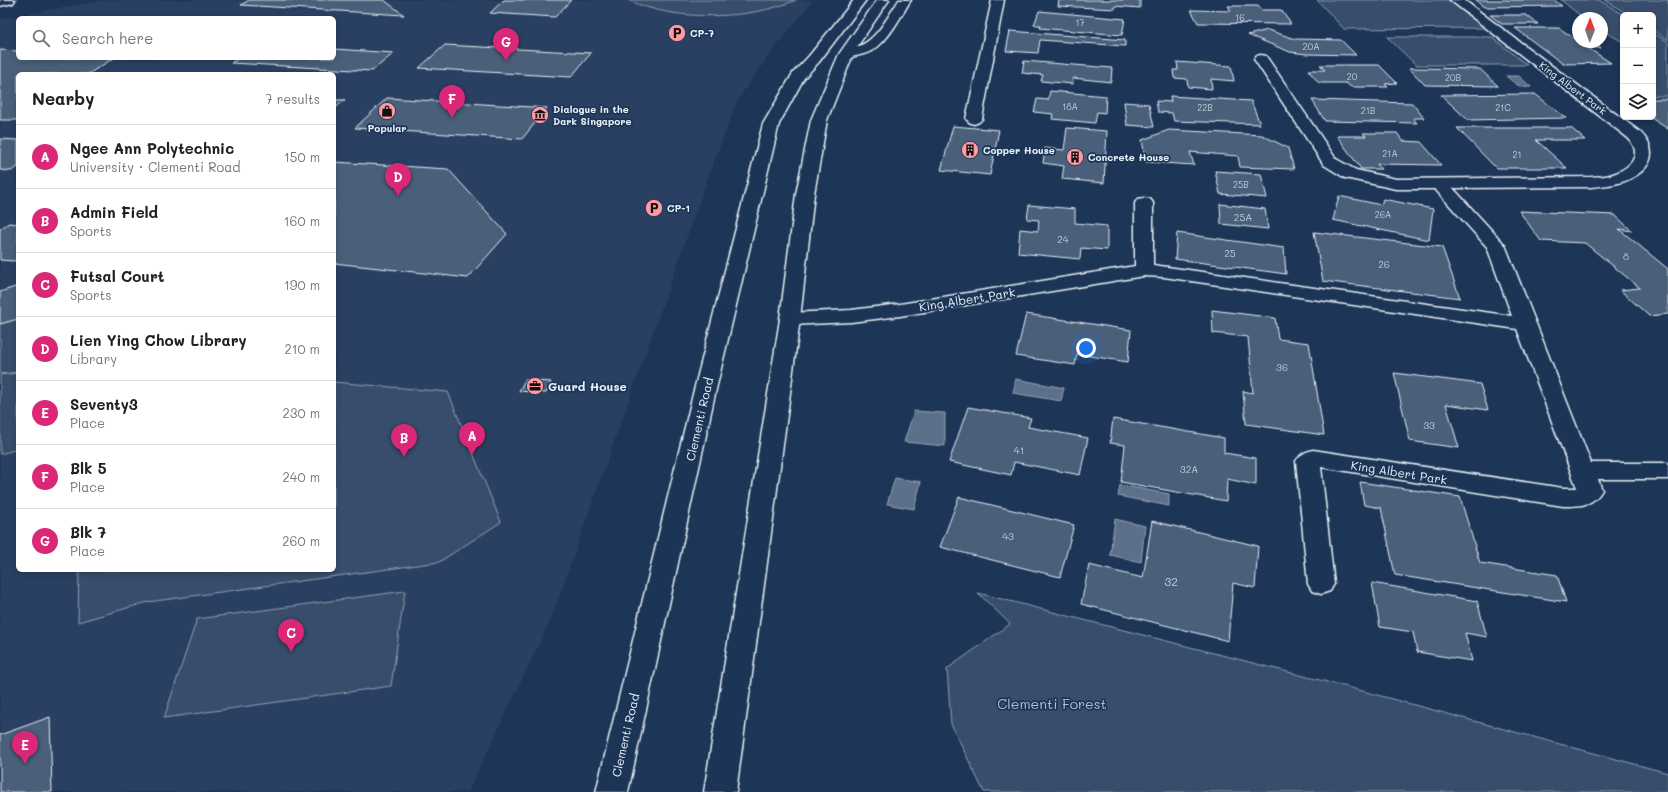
<!DOCTYPE html>
<meta charset="utf-8">
<style>
:root{--surface:#fff;--page:#f6f6f6;--text:#202124;--muted:#757577;--line:#e0e0e0;--accent:#db2777}
body{margin:0;font-family:Mali,sans-serif;background:var(--page);color:var(--text)}
.controls{position:absolute;right:12px;top:12px;display:grid;overflow:hidden;border-radius:6px;box-shadow:0 2px 6px #0003}
.controls button{width:36px;height:36px;display:grid;place-items:center;padding:0;border:0;border-bottom:1px solid var(--line);background:var(--surface);color:var(--text);font:20px sans-serif}
.compass{position:absolute;left:1572px;top:12px;width:36px;height:36px;border-radius:50%;background:var(--surface);box-shadow:0 2px 6px #0003;rotate:1deg}
.you{position:absolute;left:1086px;top:348px;width:14px;height:14px;margin:-10px;border:3px solid #fff;border-radius:50%;background:#1a73e8;box-shadow:0 0 0 6px #1a73e833}
.badge{display:grid;place-items:center;width:26px;height:26px;border-radius:50%;background:var(--accent);color:#fff;font-size:13px;font-weight:700}
.pin{position:absolute;translate:-50% -33px;filter:drop-shadow(0 1px 2px #0008)}
.pin::after{content:'';position:absolute;top:21px;width:14px;height:12px;background:inherit;clip-path:polygon(0 0,100% 0,50% 100%)}
.list{margin:0;padding:0;list-style:none}
h2{display:flex;justify-content:space-between;align-items:center;height:52px;margin:0;padding:0 16px;font-size:17px}
h2 small{font-size:13px;font-weight:400;color:var(--muted)}
.list li{display:grid;grid-template-columns:26px 1fr auto;gap:12px;align-items:center;box-sizing:border-box;height:64px;padding:0 16px;border-top:1px solid var(--line)}
.list b{display:block;font-size:15px;white-space:nowrap}
.list p{margin:0;font-size:13px;white-space:nowrap;color:var(--muted)}
.list em{font-size:13px;font-style:normal;color:var(--muted)}
.icon{flex:none;width:22px;height:22px;fill:none;stroke:currentColor;stroke-width:2;stroke-linecap:round;stroke-linejoin:round}
.map{position:relative;flex:none;width:1668px;height:792px;overflow:hidden}
.search{position:absolute;background:var(--surface);box-shadow:0 2px 6px #0003;left:16px;top:16px;width:320px;height:44px;display:flex;align-items:center;gap:10px;box-sizing:border-box;padding:0 14px;border-radius:6px;color:var(--muted);font-size:15px}
.panel{position:absolute;background:var(--surface);box-shadow:0 2px 6px #0003;left:16px;top:72px;width:320px;height:500px;border-radius:6px}
.map>svg:first-child{display:block}
</style>
<div class="map">
<svg width="1668" height="792" viewBox="0 0 1668 792">
<rect width="100%" height="100%" fill="#1d3557"/>
<filter id="ink" filterUnits="userSpaceOnUse"><feTurbulence type="fractalNoise" baseFrequency=".025" numOctaves="2"/><feDisplacementMap in="SourceGraphic" scale="8" xChannelSelector="R" yChannelSelector="G"/><feConvolveMatrix kernelMatrix="1 2 1 2 8 2 1 2 1" color-interpolation-filters="sRGB"/></filter>
<g filter="url(#ink)">
<path fill="#2a4162" fill-rule="evenodd" d="M105,0h708l-48,61 -27,38 -27,70 -160,450 -83,173h-468v-773zM18,18h316v40h-316zM18,74h316v496h-316z"/>
<g fill="#374d6c" stroke="#909fb2">
<path d="M628,0h168c-46,20 -122,22 -168,0z"/>
<polygon points="1317,0 1449,0 1488,28 1344,29"/>
<polygon points="1561,0 1599,0 1624,15 1623,42 1602,30 1602,18 1583,18"/>
<polygon points="1605,0 1668,0 1668,40 1653,30 1653,15 1629,15"/>
<polygon points="1653,33 1668,42 1668,96 1653,96"/>
<polygon points="1387,37 1492,37 1527,65 1416,65"/>
<polygon points="18,318 18,372 0,374 0,324"/>
<polygon points="18,373 18,449 0,454 0,375"/>
<polygon points="334,382 448,392 501,522 439,562 148,602 78,622 79,570 334,570"/>
<polygon points="405,591 391,686 164,718 197,619"/>
<polygon points="978,593 1351,688 1668,773 1668,792 984,792 951,724 947,669 1010,624"/>
</g>
<g fill="#5d7089" stroke="#95a4b5">
<path d="M1506,76h13l12,11c-11,2 -17,-4 -25,-11z"/>
<polygon points="1016,379 1064,388 1061,401 1013,393"/>
<polygon points="914,411 945,413 945,446 904,442"/>
<polygon points="895,478 921,482 914,509 887,504"/>
<polygon points="1120,485 1169,494 1169,506 1118,496"/>
<polygon points="1115,519 1145,526 1141,562 1110,555"/>
</g>
<g fill="#495e7a" stroke="#e8f1f8">
<polygon points="249,0 384,0 404,15 241,5"/>
<polygon points="504,0 571,0 555,17 490,13"/>
<polygon points="1059,0 1140,0 1140,8 1115,6 1115,9 1058,6"/>
<polygon points="1475,0 1554,0 1562,6 1484,7"/>
<polygon points="1228,6 1258,6 1261,10 1281,10 1291,24 1198,23 1191,10 1231,11"/>
<polygon points="1039,11 1125,19 1122,35 1040,28 1041,25 1034,25"/>
<polygon points="1490,15 1526,15 1538,24 1502,24"/>
<polygon points="1515,28 1559,28 1575,39 1578,39 1578,42 1593,42 1601,48 1588,48 1611,63 1563,64"/>
<polygon points="1268,30 1295,39 1341,40 1356,55 1307,54 1290,52 1248,35"/>
<polygon points="1010,31 1125,40 1125,46 1040,40 1038,53 1006,51"/>
<polygon points="445,45 591,53 571,77 419,68"/>
<polygon points="334,49 394,53 372,71 231,63 239,58 334,58"/>
<polygon points="0,50 18,51 18,58 114,58 88,74 18,74 18,120 0,120"/>
<polygon points="1024,61 1112,68 1111,82 1073,78 1073,84 1041,81 1043,75 1022,73"/>
<polygon points="1177,62 1231,66 1234,81 1211,79 1212,89 1188,87 1187,79 1174,78 1173,70 1178,70"/>
<polygon points="1320,65 1379,65 1397,83 1385,84 1388,87 1351,87 1346,83 1319,83 1308,70 1325,70"/>
<polygon points="1409,68 1480,69 1498,86 1425,85"/>
<polygon points="1050,91 1106,96 1105,113 1097,112 1095,123 1052,119 1053,114 1034,112 1037,99 1048,100"/>
<polygon points="1535,94 1566,118 1468,120 1441,95"/>
<polygon points="1170,96 1251,101 1260,124 1174,121 1172,113 1158,112 1156,101 1171,102"/>
<polygon points="387,98 547,108 522,139 355,128"/>
<polygon points="1653,99 1668,99 1668,129 1651,118 1637,117 1653,117"/>
<polygon points="334,100 345,100 334,109"/>
<polygon points="1312,100 1412,103 1424,118 1413,118 1417,123 1325,121"/>
<polygon points="1124,102 1149,104 1154,127 1127,125"/>
<polygon points="953,126 999,130 990,175 941,170"/>
<polygon points="1067,128 1107,131 1104,183 1062,179 1064,166 1043,163 1045,148 1064,150"/>
<polygon points="1457,128 1571,128 1585,140 1536,140 1567,168 1496,168"/>
<polygon points="1169,130 1262,135 1288,148 1294,169 1240,167 1238,156 1190,152 1194,165 1146,162 1142,140"/>
<polygon points="1363,133 1397,133 1403,141 1421,142 1441,165 1377,164 1381,169 1361,169 1337,136 1366,136"/>
<polygon points="0,139 18,140 18,167 11,171 0,170"/>
<polygon points="334,162 448,169 507,234 468,278 334,263"/>
<polygon points="1215,171 1261,174 1267,198 1220,194"/>
<polygon points="1339,196 1381,205 1383,199 1433,209 1429,240 1333,220"/>
<polygon points="1220,204 1265,209 1268,229 1221,224"/>
<polygon points="1029,205 1075,209 1075,223 1107,226 1107,250 1081,248 1080,259 1018,253 1020,229 1038,231 1039,220 1027,219"/>
<polygon points="1519,211 1615,215 1632,231 1619,229 1668,269 1668,314 1649,316 1620,290 1640,288 1585,243 1541,241"/>
<polygon points="9,223 18,224 18,258 14,261 0,260 0,229"/>
<polygon points="1314,232 1442,247 1460,298 1323,281"/>
<polygon points="1177,233 1284,248 1286,274 1175,259"/>
<polygon points="18,286 18,319 0,324 0,292"/>
<polygon points="1212,310 1275,318 1278,339 1309,343 1324,435 1246,424 1243,391 1253,393 1248,337 1213,333"/>
<polygon points="1026,314 1131,330 1128,362 1077,354 1075,365 1016,356"/>
<polygon points="1394,373 1480,384 1488,410 1446,404 1459,448 1410,441"/>
<polygon points="525,380 551,382 546,393 519,391"/>
<polygon points="968,407 1031,418 1028,427 1088,438 1080,475 1014,462 1011,475 949,462"/>
<polygon points="1113,419 1224,438 1224,453 1256,458 1256,485 1227,479 1226,501 1121,482 1125,445 1110,443"/>
<polygon points="1360,482 1460,497 1480,563 1557,575 1566,602 1395,575 1381,508 1364,505"/>
<polygon points="959,497 1074,525 1060,577 940,547"/>
<polygon points="1152,521 1258,546 1255,588 1233,583 1228,641 1081,604 1089,565 1143,578"/>
<polygon points="1372,583 1477,601 1487,637 1465,633 1472,661 1417,652 1413,632 1380,627"/>
<polygon points="50,717 52,792 0,792 0,735"/>
</g>
<g fill="none" stroke-linecap="round" stroke-linejoin="round">
<defs>
<g id="minor">
<polygon points="992,0 1004,0 982,119 979,122 974,124 969,122 966,119"/>
<path d="M1450,0h14l176,132c22,22 8,41 -18,50 -10,3 -21,4 -31,5l-138,1 52,57 86,218h77v16h-70l4,11c-9,16 -22,16 -39,16l-242,-39 13,117 -4,7 -9,3 -9,-3 -4,-7 -12,-123c5,-7 9,-9 17,-11l250,38h14l-60,-159 -353,-52 -20,-1 -244,40 -49,6 -61,3 -7,-2 -3,-4 3,-4 7,-2 61,-3 49,-6 235,-38v-63l3,-4 6,-1 6,1 3,4v62l359,51 -25,-69 -52,-58h-39l-51,-11 -21,-13 -70,-106 2,-3 5,-1 5,1 70,103 20,11 40,9 195,-2c6,-1 13,0 19,-2 18,-5 35,-19 18,-37z"/>
</g>
<g id="major">
<polygon points="854,0 866,0 819,62 804,78 779,124 715,394 628,792 596,792 693,394 763,124 793,73 809,56"/>
<path d="M877,0h12l-32,47c20,-7 31,-31 42,-47h12c-11,17 -21,39 -38,50 -6,4 -14,5 -21,7l-25,63 -13,74 -14,125 -64,473h-32l76,-473 16,-125 15,-74 28,-66z"/>
</g>
<polygon id="highway" points="0,0 15,0 13,3 0,6"/>
</defs>
<use href="#minor" stroke="#e8f1f8" stroke-width="3"/>
<use href="#major" stroke="#e8f1f8" stroke-width="3"/>
<use href="#highway" stroke="#e8f1f8" stroke-width="3"/>
<use href="#minor" fill="#1d3557" fill-rule="evenodd"/>
<use href="#major" fill="#1d3557" fill-rule="evenodd"/>
<use href="#highway" fill="#1d3557" fill-rule="evenodd"/>
</g>
</g>
<defs>
<symbol id="parking-disc" viewBox="-11 -11 22 22"><circle r="9.5" fill="#ff9aa2" stroke="#1d3557"/><path d="M-3.5-5.5H1a3.5 3.5 0 0 1 0 7H-1V5.5H-3.5ZM-1-3.4V-.6H.8a1.4 1.4 0 0 0 0-2.8Z" fill="#111"/></symbol>
<symbol id="shop-disc" viewBox="-11 -11 22 22"><circle r="9.5" fill="#ff9aa2" stroke="#1d3557"/><path d="M-5-2.5h2.3a2.7 3.5 0 0 1 5.4 0H5L5.5 6h-11ZM-1.5-2.5h3a1.5 2.3 0 0 0-3 0Z" fill="#111"/></symbol>
<symbol id="museum-disc" viewBox="-11 -11 22 22"><circle r="9.5" fill="#ff9aa2" stroke="#1d3557"/><path d="M0-6L6-3V-2H-6V-3ZM-5-1h2V3h-2ZM-1-1h2V3h-2ZM3-1h2V3H3ZM-6 4H6V6H-6Z" fill="#111"/></symbol>
<symbol id="building-disc" viewBox="-11 -11 22 22"><circle r="9.5" fill="#ff9aa2" stroke="#1d3557"/><path d="M-4-6H4V6H1V3H-1V6H-4ZM-2.5-4.3h1.7v1.8h-1.7ZM.8-4.3h1.7v1.8H.8ZM-2.5-1h1.7V.8h-1.7ZM.8-1h1.7V.8H.8Z" fill="#111"/></symbol>
<symbol id="office-disc" viewBox="-11 -11 22 22"><circle r="9.5" fill="#ff9aa2" stroke="#1d3557"/><path d="M-6-3h4V-5.5h4V-3h4V5H-6ZM-1-4.5V-3h2v-1.5ZM-6 0V1H6V0Z" fill="#111"/></symbol>
</defs>
<g fill-rule="evenodd">
<use href="#parking-disc" x="667" y="23" width="20" height="20"/>
<use href="#shop-disc" x="377" y="101" width="20" height="20"/>
<use href="#museum-disc" x="530" y="105" width="20" height="20"/>
<use href="#building-disc" x="960" y="140" width="20" height="20"/>
<use href="#building-disc" x="1065" y="147" width="20" height="20"/>
<use href="#parking-disc" x="644" y="198" width="20" height="20"/>
<use href="#office-disc" x="525" y="376" width="20" height="20"/>
</g>
<g text-anchor="middle" dominant-baseline="central" stroke-width="3.5" stroke-linejoin="round" paint-order="stroke">
<g font-size="9" fill="#c0ccd8">
<text x="1240" y="17">16</text>
<text x="1080" y="22">17</text>
<text x="1311" y="46">20A</text>
<text x="1352" y="76">20</text>
<text x="1453" y="77">20B</text>
<text x="1070" y="106">18A</text>
<text x="1205" y="107">22B</text>
<text x="1503" y="107">21C</text>
<text x="1368" y="110">21B</text>
<text x="1390" y="153">21A</text>
<text x="1517" y="154">21</text>
<text x="1241" y="184">25B</text>
<text x="1383" y="214">26A</text>
</g>
<g font-size="10" font-weight="bold" fill="#e8f1f8" stroke="#1d3557" text-anchor="start">
<text x="690" y="33">CP-7</text>
<text x="553" y="109">Dialogue in the<tspan x="553" dy="12">Dark Singapore</tspan></text>
<text x="387" y="128" text-anchor="middle">Popular</text>
<text x="983" y="150">Copper House</text>
<text x="1088" y="157">Concrete House</text>
<text x="667" y="208">CP-1</text>
</g>
<g font-size="10" fill="#e8f1f8" stroke="#1d3557">
<text transform="translate(1573 88) rotate(37)">King Albert Park</text>
</g>
<g font-size="10" fill="#c0ccd8">
<text x="1243" y="217">25A</text>
<text x="1063" y="239">24</text>
<text x="1230" y="253">25</text>
<text x="1626" y="256">8</text>
<text x="1384" y="264">26</text>
<text x="1282" y="367">36</text>
<text x="1429" y="425">33</text>
<text x="1019" y="450">41</text>
<text x="1189" y="469">32A</text>
<text x="1008" y="536">43</text>
</g>
<g font-size="12" fill="#e8f1f8" stroke="#1d3557">
<text transform="translate(967 299) rotate(-9)">King Albert Park</text>
<text transform="translate(699 419) rotate(-77)">Clementi Road</text>
<text transform="translate(1399 472) rotate(9)">King Albert Park</text>
<text transform="translate(625 735) rotate(-77)">Clementi Road</text>
</g>
<g font-size="12" font-weight="bold" fill="#e8f1f8" stroke="#1d3557" text-anchor="start">
<text x="548" y="386">Guard House</text>
</g>
<g font-size="12" fill="#c0ccd8">
<text x="1171" y="581">32</text>
</g>
<g font-size="14" fill="#b3c0ce" stroke="#1d3557">
<text x="1052" y="703">Clementi Forest</text>
</g>
</g>
</svg>
<div class="controls">
<button>+</button>
<button>−</button>
<button><svg class="icon" aria-label="layers" viewBox="0 0 24 24"><path d="M12 4l9 5-9 5-9-5zM3 14l9 5 9-5"/></svg></button>
</div>
<svg class="compass" viewBox="-18 -18 36 36"><path d="M0-13l5 13h-10z" fill="#e53935"/><path d="M0 13l5-13h-10z" fill="#757577"/></svg>
<div class="you"></div>
<div class="pin badge" style="left:472px;top:455px">A</div>
<div class="pin badge" style="left:404px;top:457px">B</div>
<div class="pin badge" style="left:291px;top:652px">C</div>
<div class="pin badge" style="left:398px;top:196px">D</div>
<div class="pin badge" style="left:25px;top:764px">E</div>
<div class="pin badge" style="left:452px;top:118px">F</div>
<div class="pin badge" style="left:506px;top:61px">G</div>
<div class="search"><svg class="icon" aria-label="search" viewBox="0 0 24 24"><circle cx="10" cy="10" r="6"/><path d="M15 15l6 6"/></svg>Search here</div>
<section class="panel">
<h2>Nearby<small>7 results</small></h2>
<ul class="list">
<li><span class="badge">A</span><div><b>Ngee Ann Polytechnic</b><p>University · Clementi Road</p></div><em>150 m</em></li>
<li><span class="badge">B</span><div><b>Admin Field</b><p>Sports</p></div><em>160 m</em></li>
<li><span class="badge">C</span><div><b>Futsal Court</b><p>Sports</p></div><em>190 m</em></li>
<li><span class="badge">D</span><div><b>Lien Ying Chow Library</b><p>Library</p></div><em>210 m</em></li>
<li><span class="badge">E</span><div><b>Seventy3</b><p>Place</p></div><em>230 m</em></li>
<li><span class="badge">F</span><div><b>Blk 5</b><p>Place</p></div><em>240 m</em></li>
<li><span class="badge">G</span><div><b>Blk 7</b><p>Place</p></div><em>260 m</em></li>
</ul>
</section>
</div>
